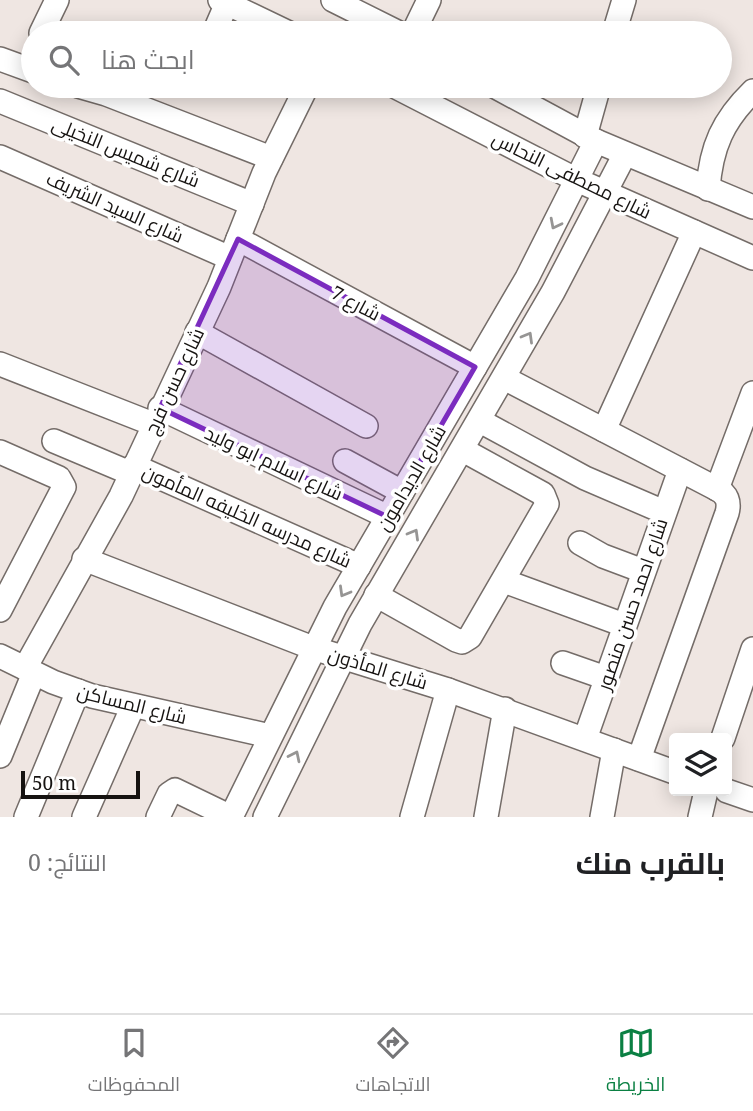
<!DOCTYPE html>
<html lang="ar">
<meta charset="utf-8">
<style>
:root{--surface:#fff;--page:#f6f6f6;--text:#202124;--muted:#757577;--line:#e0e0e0;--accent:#0b8043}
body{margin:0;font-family:"Noto Serif",Cairo,serif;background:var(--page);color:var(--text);direction:rtl}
.controls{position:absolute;right:21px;bottom:21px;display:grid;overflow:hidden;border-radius:7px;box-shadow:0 4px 18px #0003}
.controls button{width:63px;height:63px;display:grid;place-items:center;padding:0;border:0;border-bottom:2px solid var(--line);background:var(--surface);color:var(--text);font:35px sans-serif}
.scale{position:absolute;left:21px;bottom:18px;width:119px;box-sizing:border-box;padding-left:7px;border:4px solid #161311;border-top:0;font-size:19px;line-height:24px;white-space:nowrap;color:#161311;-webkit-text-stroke:5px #fff;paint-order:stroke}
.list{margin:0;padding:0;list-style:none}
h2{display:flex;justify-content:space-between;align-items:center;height:91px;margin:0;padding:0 28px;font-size:30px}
h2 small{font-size:23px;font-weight:400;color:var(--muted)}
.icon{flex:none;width:38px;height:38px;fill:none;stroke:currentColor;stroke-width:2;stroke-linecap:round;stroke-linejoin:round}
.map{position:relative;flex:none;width:753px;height:817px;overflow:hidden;direction:ltr}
.search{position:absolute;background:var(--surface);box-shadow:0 4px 18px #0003;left:21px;right:21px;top:21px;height:77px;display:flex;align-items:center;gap:18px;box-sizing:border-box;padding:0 24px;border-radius:38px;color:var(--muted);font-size:26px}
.sheet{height:196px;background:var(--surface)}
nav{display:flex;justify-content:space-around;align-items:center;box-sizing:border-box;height:98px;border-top:2px solid var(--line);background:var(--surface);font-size:19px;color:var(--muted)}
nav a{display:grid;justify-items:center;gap:4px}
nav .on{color:var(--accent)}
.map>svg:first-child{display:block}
</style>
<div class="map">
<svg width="753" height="817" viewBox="0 0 753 817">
<rect width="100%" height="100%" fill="#efe6e2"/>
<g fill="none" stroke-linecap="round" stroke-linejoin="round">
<defs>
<g id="minor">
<polyline points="220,0 289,33"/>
<polyline points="333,0 399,33"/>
<polyline points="41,33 57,0"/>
<polyline points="214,33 227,3"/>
<polyline points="413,33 429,0"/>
<polyline points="614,33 624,0"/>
<polyline points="0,59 33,71"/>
<polyline points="78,86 106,94 271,158"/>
<polyline points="394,86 577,180 753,258"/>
<polyline points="494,86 596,141 753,207"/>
<polyline points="0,101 252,204"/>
<polyline points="585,136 599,86"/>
<polyline points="0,157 230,258"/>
<path d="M708,189c3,-42 15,-69 45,-98"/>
<polyline points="238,239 475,367"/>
<polyline points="197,332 366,426"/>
<polyline points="0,364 153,424"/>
<path d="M504,378l213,111c10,5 13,13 10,24l-88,246"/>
<polyline points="160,408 388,517"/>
<polyline points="480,421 585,478 664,512"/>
<polyline points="604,430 694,232"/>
<polyline points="54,441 130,473"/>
<polyline points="0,452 59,478 64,487 0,610"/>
<polyline points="345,461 402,492"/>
<polyline points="134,466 359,566"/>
<polyline points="717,489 753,393"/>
<polyline points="580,543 603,556 643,571"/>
<polyline points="84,559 313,648 448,690 674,772"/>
<polyline points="504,581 624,625"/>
<polyline points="376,595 456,640 462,642 470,637 547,504 543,494 463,450"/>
<polyline points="0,656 53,682 92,696 270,736"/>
<polyline points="563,663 606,678"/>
<polyline points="25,668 121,496 219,287 264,173 307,86"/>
<polyline points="723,738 753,649"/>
<polyline points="585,739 680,470"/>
<polyline points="0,756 34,673"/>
<polyline points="727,791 753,800"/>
<polyline points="26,817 78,691"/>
<polyline points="84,817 133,706"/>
<polyline points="158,817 169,794 175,790 231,817"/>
<polyline points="231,817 335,607 527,278 596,141"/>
<polyline points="265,817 360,624 553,292 625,154"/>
<polyline points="412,817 448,690"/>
<polyline points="486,817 505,709"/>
<polyline points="602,817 614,750"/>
<polyline points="700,817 706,791"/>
</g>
</defs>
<use href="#minor" stroke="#746c68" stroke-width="26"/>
<use href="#minor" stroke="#fff" stroke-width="23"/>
</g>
<defs><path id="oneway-chevron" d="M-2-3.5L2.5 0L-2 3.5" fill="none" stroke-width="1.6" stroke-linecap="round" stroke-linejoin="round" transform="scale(1.75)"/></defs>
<g stroke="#969594">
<use href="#oneway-chevron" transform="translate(555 224) rotate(117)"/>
<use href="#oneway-chevron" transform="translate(528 337) rotate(-60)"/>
<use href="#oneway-chevron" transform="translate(414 534) rotate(-60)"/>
<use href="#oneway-chevron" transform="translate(344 592) rotate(120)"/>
<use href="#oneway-chevron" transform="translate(295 756) rotate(-64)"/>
</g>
<path fill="#7b2cbf" fill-opacity="0.2" stroke="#7b2cbf" stroke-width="5" stroke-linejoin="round" d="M238,239l237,128 -87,150 -228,-109z"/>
<g text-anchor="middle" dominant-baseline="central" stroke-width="7" stroke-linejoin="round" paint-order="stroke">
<g font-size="19" fill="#161311" stroke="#fff">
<text transform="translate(126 152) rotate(22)">شارع شميس النخيلى</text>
<text transform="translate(572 175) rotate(26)">شارع مصطفى النحاس</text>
<text transform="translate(115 207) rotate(24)">شارع السيد الشريف</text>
<text transform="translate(356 303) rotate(28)">شارع 7</text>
<text transform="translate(174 381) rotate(-65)">شارع حسن فرج</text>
<text transform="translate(274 463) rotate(25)">شارع اسلام ابو وليد</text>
<text transform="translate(411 478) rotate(-60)">شارع الديدامون</text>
<text transform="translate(247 516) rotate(24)">شارع مدرسه الخليفه المأمون</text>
<text transform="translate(632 604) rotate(-71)">شارع احمد حسن منصور</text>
<text transform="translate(378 668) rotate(17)">شارع المأذون</text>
<text transform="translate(132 704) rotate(14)">شارع المساكن</text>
</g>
</g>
</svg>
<div class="controls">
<button><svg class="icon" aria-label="layers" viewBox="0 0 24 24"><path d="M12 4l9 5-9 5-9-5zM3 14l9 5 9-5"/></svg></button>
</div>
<div class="scale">50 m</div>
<div class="search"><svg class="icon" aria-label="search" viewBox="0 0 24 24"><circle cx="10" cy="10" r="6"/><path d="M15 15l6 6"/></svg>ابحث هنا</div>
</div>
<section class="sheet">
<h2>بالقرب منك<small>النتائج: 0</small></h2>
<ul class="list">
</ul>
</section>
<nav>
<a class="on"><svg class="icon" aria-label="map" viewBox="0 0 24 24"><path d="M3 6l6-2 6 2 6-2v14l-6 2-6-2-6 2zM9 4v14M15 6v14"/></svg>الخريطة</a>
<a><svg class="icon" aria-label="directions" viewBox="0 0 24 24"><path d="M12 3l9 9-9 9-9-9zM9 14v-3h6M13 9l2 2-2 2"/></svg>الاتجاهات</a>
<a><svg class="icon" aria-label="saved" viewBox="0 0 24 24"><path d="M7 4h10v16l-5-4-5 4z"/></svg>المحفوظات</a>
</nav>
